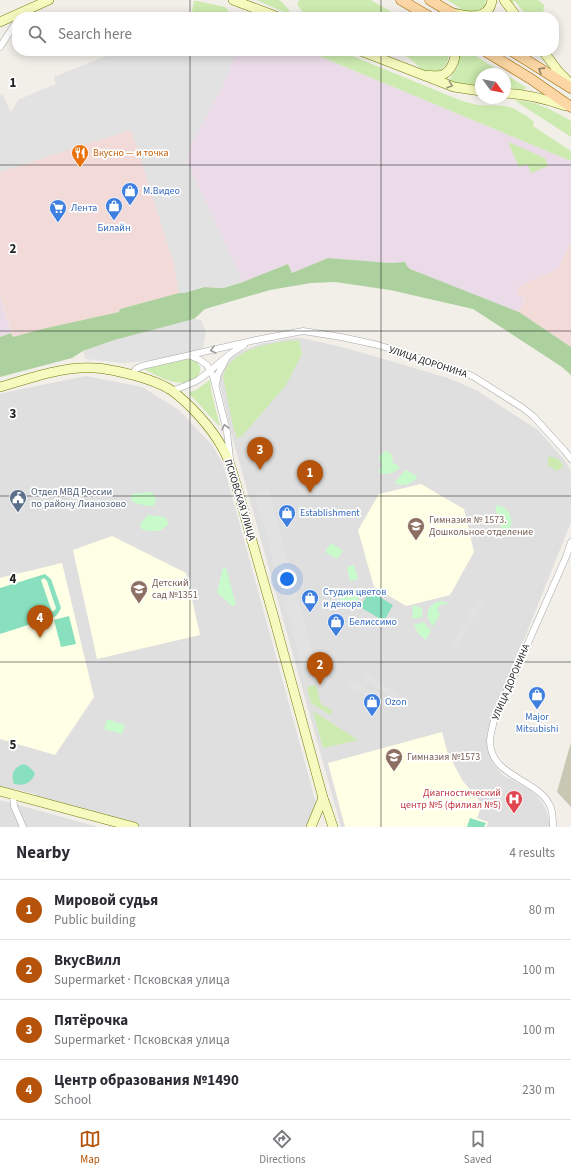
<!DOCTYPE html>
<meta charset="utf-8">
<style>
:root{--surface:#fff;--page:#f2f2f3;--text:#2b2b33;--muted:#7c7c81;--line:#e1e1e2;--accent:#b45309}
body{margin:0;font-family:"Source Sans 3",sans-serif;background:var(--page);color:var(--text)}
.compass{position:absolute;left:475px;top:68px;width:36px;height:36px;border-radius:50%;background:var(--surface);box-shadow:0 2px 10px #0003;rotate:123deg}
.you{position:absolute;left:287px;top:579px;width:14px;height:14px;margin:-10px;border:3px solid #fff;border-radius:50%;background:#1a73e8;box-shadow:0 0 0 6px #1a73e833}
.badge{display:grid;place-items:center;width:26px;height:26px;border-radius:50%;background:var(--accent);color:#fff;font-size:13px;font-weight:700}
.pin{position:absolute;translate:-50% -33px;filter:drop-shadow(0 1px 2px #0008)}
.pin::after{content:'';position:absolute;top:21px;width:14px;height:12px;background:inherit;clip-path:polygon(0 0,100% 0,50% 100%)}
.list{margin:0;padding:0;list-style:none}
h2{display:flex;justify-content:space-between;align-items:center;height:52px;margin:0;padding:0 16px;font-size:17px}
h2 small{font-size:13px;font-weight:400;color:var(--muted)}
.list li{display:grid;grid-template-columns:26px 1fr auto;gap:12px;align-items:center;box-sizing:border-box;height:60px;padding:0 16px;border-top:1px solid var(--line)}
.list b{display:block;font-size:15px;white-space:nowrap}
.list p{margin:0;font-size:13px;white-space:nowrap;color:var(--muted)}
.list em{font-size:13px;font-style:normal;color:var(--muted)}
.icon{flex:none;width:22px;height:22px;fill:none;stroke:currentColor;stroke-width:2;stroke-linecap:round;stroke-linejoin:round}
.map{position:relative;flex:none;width:571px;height:827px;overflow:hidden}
.search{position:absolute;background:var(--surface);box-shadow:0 2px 10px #0003;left:12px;right:12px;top:12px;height:44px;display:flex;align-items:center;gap:10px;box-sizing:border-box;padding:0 14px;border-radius:16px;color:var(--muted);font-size:15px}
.sheet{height:292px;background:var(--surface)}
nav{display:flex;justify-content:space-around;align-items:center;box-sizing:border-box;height:56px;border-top:1px solid var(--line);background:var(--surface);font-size:11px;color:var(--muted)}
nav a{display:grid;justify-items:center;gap:2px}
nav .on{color:var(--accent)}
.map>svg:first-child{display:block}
</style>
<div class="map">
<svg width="571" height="827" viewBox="0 0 571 827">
<rect width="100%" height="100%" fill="#f2efe9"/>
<g fill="#e0dfdf">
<polygon points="293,338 301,338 342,347 387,360 448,378 476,390 538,430 566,462 571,471 571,522 487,732 487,744 490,756 494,765 503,775 530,790 538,797 545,807 548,815 550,827 341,827 232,436 219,382 220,376 226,364 232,356 241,351 260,344"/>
<polygon points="86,376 142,387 179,410 212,445 223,464 268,627 316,803 308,827 141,827 39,799 35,794 15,789 5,791 0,789 0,394 17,390"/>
<polygon points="0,800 98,827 0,827"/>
</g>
<g fill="#f2dad9">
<polygon points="119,51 226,51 235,56 223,85 223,288 202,287 120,309 119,312 42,329 13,337 0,297 0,96 2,94 11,113 18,100 56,84 54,77"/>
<polygon points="571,241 571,347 519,312 525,299 516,294 519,286 558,269"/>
</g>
<g fill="#ebdbe8">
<polygon points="237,51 307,51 571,161 571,241 558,269 519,286 516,294 525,298 519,312 407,268 405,262 390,263 328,258 292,273 288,264 243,282 187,162 191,145 223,85"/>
<polygon points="0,297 11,333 0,337"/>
</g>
<g fill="#ffffe5">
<polygon points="421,484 464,509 474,552 450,595 406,606 374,587 358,530 379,494"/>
<polygon points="112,536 186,573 200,635 97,659 73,550"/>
<polygon points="62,563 94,697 55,755 0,739 0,578"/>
<polygon points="442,732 447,751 462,780 482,804 477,818 488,822 486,827 345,827 328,763"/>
</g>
<polygon fill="#c7c7b4" points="571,742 571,807 557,792"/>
<g fill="#cdebb0">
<polygon points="256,0 279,0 282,2 289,10 289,14"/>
<polygon points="299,0 371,0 400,17 306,17 297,4"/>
<polygon points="447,0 486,0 484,7 475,14 465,11"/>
<polygon points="509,0 538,0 544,5 543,17 527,17 515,1 512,3"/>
<polygon points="194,1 197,1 225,7 227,9 231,17 191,17"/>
<polygon points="307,51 340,51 462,101 477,105 505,106 513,108 528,117 534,122 533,126 571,151 571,161"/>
<path d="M395,51h53c1,7 0,12 -5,17 -14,13 -24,-2 -34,-10 -4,-3 -10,-5 -14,-7z"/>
<polygon points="459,51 468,51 504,74 481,74 481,86 465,85 448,82 458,66"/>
<polygon points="505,74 527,88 522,90 505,87"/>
<path d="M514,100c25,2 36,9 57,21v16z"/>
<polygon points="508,142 545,158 548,166 531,173 527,164 519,167"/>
<path d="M299,340l3,14 -16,31 -44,51 -5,2 -4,-12 -10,-50c7,-28 51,-34 76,-36z"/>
<path d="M188,359l7,1c13,11 -1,24 -14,23 -12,-1 -27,-8 -37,-14z"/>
<polygon points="210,380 211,390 220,427 197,402 189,394 190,392 196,390"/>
<path d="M548,457c8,-1 13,3 15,10l-7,4 -4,-4 -4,-1z"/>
<polygon points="316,685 321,704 333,711 330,715 311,703 307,687"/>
<polygon points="313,711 358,740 323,748"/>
</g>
<polygon fill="#add19e" points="328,258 390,263 405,262 407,266 410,269 519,312 571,347 571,375 562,367 473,309 390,290 335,282 311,283 270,290 205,309 194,319 83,351 72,358 0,377 0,337 11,333 13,337 42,329 119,312 120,309 179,293 183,293 205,287 223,288 243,282 288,264 292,273"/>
<g fill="#c8facc">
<path d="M385,451c6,1 9,5 7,11l8,5c-7,7 -13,9 -22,5l4,-7 -3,-5v-4z"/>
<path d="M406,470l12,7c-6,6 -14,11 -23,6 1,-2 9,-12 11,-13z"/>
<path d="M146,492l6,1 4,5c-1,15 -11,5 -19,6l-5,-3 -1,-6c4,-3 10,-1 15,-3z"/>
<path d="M497,505c16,3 20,23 5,31l-2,-3 1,-12 -6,-11z"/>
<polygon points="148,515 164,517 166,518 169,524 160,531 148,531 142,529 140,527 141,523"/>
<polygon points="331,543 343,551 337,559 325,552"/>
<polygon points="354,565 358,579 350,581 347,567"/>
<polygon points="226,567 236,605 232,606 217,592 223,568"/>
<polygon points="345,590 359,598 352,609 339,601"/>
<path d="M440,601l8,2 -2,2 -4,-1 -4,3v4l2,4 -7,11c-9,-9 -6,-22 7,-25z"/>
<polygon points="413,605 422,608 422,617 412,619"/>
<polygon points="424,622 427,626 431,630 426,640 418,633 414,625"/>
<polygon points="107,719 125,725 122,734 104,729"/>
</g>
<g fill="#88e0be" fill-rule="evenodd">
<path d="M45,574l6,5 10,29 -2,4 -3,4 -56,18v-46zM44,578l3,3 9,27 -1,2 -3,2 -11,-32z"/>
<polygon points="370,591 393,605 384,621 360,607"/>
<polygon points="69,616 76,644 61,647 54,620"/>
<path d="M24,764c5,2 8,5 11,10 -5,10 -11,12 -21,10 -4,-10 0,-17 10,-20z"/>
<polygon points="470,818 486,823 484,827 467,827"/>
</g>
<g fill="#e2e2e2">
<polygon points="119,51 226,51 235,56 223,85 191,145 187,162 243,282 223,288 202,287 183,293 179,293 174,264 131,130 0,172 0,96 2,94 11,113 18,100 56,84 54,77"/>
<polygon points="194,319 201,320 206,332 203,348 200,350 164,359 124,363 85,359 83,351 114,340"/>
<polygon points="269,490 315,662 301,665 255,494"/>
<polygon points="479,598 484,601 471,623 466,620"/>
<polygon points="464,624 469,626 457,648 452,645"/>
<polygon points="364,673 399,694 396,699 362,678"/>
<polygon points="352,680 391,704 388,709 349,685"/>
</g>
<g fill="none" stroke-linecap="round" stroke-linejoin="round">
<defs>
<g id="street">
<polyline points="0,47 17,21"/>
<polyline points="191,356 200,360 207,365 213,376 227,432 230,458"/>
<polyline points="132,374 136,369 142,366 256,340 303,331 341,337 378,345 461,371 474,377 523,408 533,416 564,450 571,459"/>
<polyline points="216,384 218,374 226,359"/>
<path d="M171,391c9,-3 18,-6 27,-11 16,-11 29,-26 46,-35"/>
<polyline points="13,794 14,806 23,827"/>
<path d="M553,827c0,-6 0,-13 -2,-19 -10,-29 -61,-30 -61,-67 0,-7 3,-14 4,-21l72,-163 5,-15"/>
</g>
<g id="secondary">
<polyline points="233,0 278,17"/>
<polyline points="504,0 517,17"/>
<path d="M450,12c15,4 39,10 42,-12"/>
<polyline points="0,22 49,0"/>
<polyline points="361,51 454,87 481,91"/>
<polyline points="543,51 558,71 571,84"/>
<path d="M429,75c4,1 9,1 13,0 9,-3 14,-16 13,-24"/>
<path d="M505,93c21,1 41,6 61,13"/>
<path d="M0,387c30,-9 64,-21 95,-19 7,0 15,2 21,3 19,4 39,9 55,19 19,14 41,38 52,59 6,10 9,21 12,32l37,130 51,187 4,11 6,18"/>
<polyline points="0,791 134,827"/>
<polyline points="311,827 323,798"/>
</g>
<g id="primary">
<polyline points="401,0 430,17"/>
<polyline points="430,0 458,17"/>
<polyline points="485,51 531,79 571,107"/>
<polyline points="512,51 571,88"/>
</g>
</defs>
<use href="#street" stroke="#a9a9a9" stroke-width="7"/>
<use href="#secondary" stroke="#707d05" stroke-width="10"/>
<use href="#primary" stroke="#a06b00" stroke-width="11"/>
<use href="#street" stroke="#fff" stroke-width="6"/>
<use href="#secondary" stroke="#f7fabf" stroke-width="9"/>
<use href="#primary" stroke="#fcd6a4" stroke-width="10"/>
</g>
<defs><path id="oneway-chevron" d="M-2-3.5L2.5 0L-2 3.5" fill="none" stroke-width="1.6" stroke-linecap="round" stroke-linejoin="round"/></defs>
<use stroke="#8f7c63" href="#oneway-chevron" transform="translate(541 70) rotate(-148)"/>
<use stroke="#979978" href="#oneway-chevron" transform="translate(450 85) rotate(19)"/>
<g stroke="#9c9c9c">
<use href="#oneway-chevron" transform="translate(213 350) rotate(166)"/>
<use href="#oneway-chevron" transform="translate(225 427) rotate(-103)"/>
</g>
<path fill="none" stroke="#222" stroke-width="1" stroke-opacity="0.55" d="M190,0v17M381,0v17M190,51v776M381,51v776M0,165h571M0,331h571M0,496h571M0,662h571"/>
<defs>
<symbol id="restaurant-pin" viewBox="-11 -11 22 30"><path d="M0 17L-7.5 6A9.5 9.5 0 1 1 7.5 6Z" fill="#e8710a" stroke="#fff"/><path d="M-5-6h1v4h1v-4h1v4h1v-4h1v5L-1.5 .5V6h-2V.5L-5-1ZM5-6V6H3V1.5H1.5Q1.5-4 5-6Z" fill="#fff"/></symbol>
<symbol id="shop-pin" viewBox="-11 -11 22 30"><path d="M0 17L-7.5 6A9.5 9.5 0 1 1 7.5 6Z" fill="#3f7fe0" stroke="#fff"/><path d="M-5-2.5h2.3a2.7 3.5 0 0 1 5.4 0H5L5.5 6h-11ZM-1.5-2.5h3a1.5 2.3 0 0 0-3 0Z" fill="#fff"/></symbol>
<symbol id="supermarket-pin" viewBox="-11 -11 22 30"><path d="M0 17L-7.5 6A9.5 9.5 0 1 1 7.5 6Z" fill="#3f7fe0" stroke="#fff"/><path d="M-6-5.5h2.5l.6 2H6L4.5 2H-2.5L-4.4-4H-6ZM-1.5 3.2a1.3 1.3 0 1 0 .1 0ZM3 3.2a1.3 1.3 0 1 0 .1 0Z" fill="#fff"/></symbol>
<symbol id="civic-pin" viewBox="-11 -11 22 30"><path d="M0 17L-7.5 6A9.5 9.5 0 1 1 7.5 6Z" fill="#5c6f8a" stroke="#fff"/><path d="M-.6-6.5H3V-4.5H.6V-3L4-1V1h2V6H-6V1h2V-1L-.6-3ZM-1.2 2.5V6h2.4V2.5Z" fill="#fff"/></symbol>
<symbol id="school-pin" viewBox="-11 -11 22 30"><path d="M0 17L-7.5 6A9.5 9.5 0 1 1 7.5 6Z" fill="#8d6e63" stroke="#fff"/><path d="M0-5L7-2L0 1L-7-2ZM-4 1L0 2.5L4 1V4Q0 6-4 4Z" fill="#fff"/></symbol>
<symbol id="hospital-pin" viewBox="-11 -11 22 30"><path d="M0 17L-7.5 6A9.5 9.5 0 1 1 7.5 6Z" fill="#e0444e" stroke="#fff"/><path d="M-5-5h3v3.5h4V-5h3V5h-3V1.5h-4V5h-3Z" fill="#fff"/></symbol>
</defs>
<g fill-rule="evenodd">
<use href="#restaurant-pin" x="70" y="143" width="20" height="27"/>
<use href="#shop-pin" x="120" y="181" width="20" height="27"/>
<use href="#shop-pin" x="104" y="196" width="20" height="27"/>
<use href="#supermarket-pin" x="48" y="198" width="20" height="27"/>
<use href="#civic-pin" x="8" y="488" width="20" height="27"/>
<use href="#shop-pin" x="277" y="503" width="20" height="27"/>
<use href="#school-pin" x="406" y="516" width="20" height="27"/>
<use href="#school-pin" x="129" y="579" width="20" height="27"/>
<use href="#shop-pin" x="300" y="588" width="20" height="27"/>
<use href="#shop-pin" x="326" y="612" width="20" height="27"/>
<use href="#shop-pin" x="527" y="685" width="20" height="27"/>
<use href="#shop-pin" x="362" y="692" width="20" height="27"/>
<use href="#school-pin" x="384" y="747" width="20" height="27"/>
<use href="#hospital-pin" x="504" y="789" width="20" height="27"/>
</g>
<g text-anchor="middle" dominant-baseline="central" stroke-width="3.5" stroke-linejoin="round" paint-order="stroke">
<g font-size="10" fill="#c56008" stroke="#fff" text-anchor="start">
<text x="93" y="153">Вкусно — и точка</text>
</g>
<g font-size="10" fill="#366cbe" stroke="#fff" text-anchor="start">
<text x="143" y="191">М.Видео</text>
<text x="71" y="208">Лента</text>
<text x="114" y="228" text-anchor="middle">Билайн</text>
<text x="300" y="513">Establishment</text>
<text x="323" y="592">Студия цветов<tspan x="323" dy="12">и декора</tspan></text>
<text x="349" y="622">Белиссимо</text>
<text x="385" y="702">Ozon</text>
<text x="537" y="717" text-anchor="middle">Major<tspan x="537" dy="12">Mitsubishi</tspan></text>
</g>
<g font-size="10" fill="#222" stroke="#fff">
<text transform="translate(428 362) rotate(18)">УЛИЦА ДОРОНИНА</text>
<text transform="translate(240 500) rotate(73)">ПСКОВСКАЯ УЛИЦА</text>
<text transform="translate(511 682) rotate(-67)">УЛИЦА ДОРОНИНА</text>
</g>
<g font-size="10" fill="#4e5e75" stroke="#fff" text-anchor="start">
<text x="31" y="492">Отдел МВД России<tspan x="31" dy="12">по району Лианозово</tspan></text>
</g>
<g font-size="10" fill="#785e54" stroke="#fff" text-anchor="start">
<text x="429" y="520">Гимназия № 1573.<tspan x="429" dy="12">Дошкольное отделение</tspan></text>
<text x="152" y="583">Детский<tspan x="152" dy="12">сад №1351</tspan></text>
<text x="407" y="757">Гимназия №1573</text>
</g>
<g font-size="10" fill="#be3a42" stroke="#fff" text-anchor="end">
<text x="501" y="793">Диагностический<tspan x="501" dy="12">центр №5 (филиал №5)</tspan></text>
</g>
</g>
<g font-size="13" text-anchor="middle" font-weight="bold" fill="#222" stroke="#fff" stroke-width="3.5" stroke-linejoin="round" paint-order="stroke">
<text x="13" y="87">1</text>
<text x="13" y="253">2</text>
<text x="13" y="418">3</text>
<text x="13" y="583">4</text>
<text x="13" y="749">5</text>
</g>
</svg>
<svg class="compass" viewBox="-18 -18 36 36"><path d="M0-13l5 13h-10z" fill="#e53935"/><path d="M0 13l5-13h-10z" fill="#7c7c81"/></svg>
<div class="you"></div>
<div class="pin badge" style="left:310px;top:493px">1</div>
<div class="pin badge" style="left:320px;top:685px">2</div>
<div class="pin badge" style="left:260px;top:470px">3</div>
<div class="pin badge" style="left:40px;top:638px">4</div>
<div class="search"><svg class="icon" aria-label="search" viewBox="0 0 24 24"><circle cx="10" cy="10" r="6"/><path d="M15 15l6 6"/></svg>Search here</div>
</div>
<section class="sheet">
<h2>Nearby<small>4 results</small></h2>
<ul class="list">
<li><span class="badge">1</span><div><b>Мировой судья</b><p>Public building</p></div><em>80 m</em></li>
<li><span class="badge">2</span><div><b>ВкусВилл</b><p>Supermarket · Псковская улица</p></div><em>100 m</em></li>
<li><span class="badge">3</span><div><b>Пятёрочка</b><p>Supermarket · Псковская улица</p></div><em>100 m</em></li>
<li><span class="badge">4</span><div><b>Центр образования №1490</b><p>School</p></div><em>230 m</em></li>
</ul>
</section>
<nav>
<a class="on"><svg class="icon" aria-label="map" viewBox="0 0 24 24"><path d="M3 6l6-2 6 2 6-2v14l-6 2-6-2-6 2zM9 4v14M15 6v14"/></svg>Map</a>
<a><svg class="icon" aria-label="directions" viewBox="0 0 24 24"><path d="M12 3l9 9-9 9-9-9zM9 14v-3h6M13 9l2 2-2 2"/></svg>Directions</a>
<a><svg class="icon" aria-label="saved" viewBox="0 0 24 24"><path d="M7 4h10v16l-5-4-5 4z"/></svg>Saved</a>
</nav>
